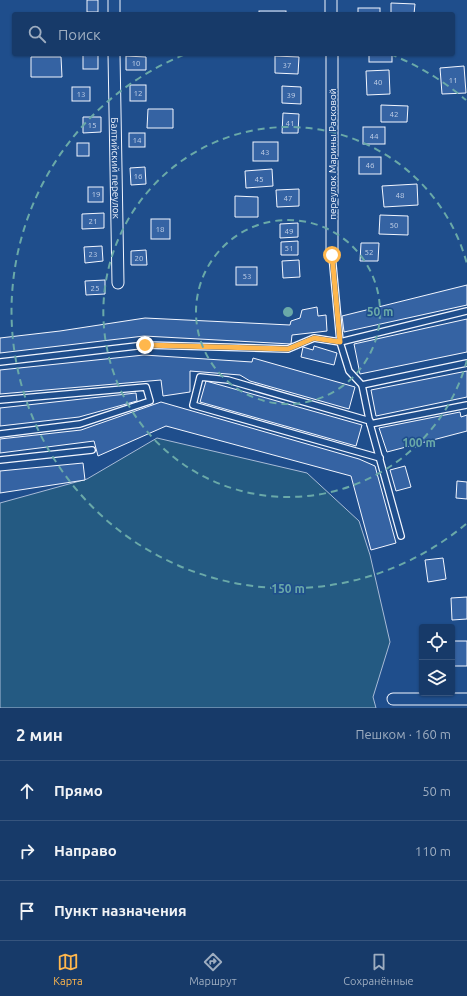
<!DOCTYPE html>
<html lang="ru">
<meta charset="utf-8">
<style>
:root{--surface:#173a69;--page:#20416f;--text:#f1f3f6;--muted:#9eadc0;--line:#36547d;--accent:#ffb74d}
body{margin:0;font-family:Ubuntu,sans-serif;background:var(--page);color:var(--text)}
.controls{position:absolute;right:12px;bottom:12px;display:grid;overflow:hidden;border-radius:4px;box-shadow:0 1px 3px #0004}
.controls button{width:36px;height:36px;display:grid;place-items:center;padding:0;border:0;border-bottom:1px solid var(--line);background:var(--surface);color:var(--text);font:20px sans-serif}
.stop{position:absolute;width:12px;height:12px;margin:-9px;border:3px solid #ffb74d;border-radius:50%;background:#fff}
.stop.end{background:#ffb74d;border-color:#fff;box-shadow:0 1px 4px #0008}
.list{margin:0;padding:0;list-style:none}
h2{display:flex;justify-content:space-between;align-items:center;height:52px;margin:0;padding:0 16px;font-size:17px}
h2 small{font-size:13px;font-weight:400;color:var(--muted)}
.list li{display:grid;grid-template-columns:26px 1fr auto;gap:12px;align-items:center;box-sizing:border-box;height:60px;padding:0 16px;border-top:1px solid var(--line)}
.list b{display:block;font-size:15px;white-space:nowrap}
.list em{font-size:13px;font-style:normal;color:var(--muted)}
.icon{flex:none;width:22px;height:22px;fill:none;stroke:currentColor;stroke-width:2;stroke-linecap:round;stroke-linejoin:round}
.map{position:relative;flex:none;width:467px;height:708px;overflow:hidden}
.search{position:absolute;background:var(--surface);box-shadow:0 1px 3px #0004;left:12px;right:12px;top:12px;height:44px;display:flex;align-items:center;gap:10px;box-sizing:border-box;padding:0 14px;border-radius:4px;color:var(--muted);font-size:15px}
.sheet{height:232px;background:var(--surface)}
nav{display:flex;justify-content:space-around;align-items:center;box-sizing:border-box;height:56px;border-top:1px solid var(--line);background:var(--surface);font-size:11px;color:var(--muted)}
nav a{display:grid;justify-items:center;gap:2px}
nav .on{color:var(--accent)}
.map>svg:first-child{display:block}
</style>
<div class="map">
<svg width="467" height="708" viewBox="0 0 467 708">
<rect width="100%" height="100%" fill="#1f4e8c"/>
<polygon fill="#245a82" stroke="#a8bbd7" points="157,438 307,473 359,521 370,555 390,642 373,697 376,708 0,708 0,503 87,479"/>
<g fill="#3563a3" stroke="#f2f6ff">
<rect x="87" y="0" width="11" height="12"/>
<polygon points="391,3 415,4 414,14 391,14"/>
<rect x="358" y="8" width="22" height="6"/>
<rect x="259" y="11" width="27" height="3"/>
<rect x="83" y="54" width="15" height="15"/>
<rect x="369" y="54" width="23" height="8"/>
<polygon points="126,56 146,57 146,70 126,70"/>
<polygon points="275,56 299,57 298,74 275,73"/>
<polygon points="31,57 61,57 62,77 31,77"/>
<polygon points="464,66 466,93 442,94 440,68"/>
<polygon points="389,70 390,94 367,95 366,71"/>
<rect x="130" y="85" width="16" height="16"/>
<polygon points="282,86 301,87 301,104 282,103"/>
<rect x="72" y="87" width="18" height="14"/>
<polygon points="381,105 408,106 407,122 381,122"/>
<polygon points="148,109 173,109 173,128 147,128"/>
<polygon points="283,113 299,114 298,133 282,133"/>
<polygon points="83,117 101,117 101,132 83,133"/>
<rect x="363" y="127" width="22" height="17"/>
<rect x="129" y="133" width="16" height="14"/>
<rect x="253" y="142" width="25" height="19"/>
<rect x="77" y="143" width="12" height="13"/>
<rect x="359" y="157" width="22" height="17"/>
<polygon points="145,167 146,184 131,185 130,168"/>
<polygon points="272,169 273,186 246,188 245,171"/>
<polygon points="417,184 418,205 384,207 382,186"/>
<rect x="88" y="187" width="15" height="15"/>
<polygon points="299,189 299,206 277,207 276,190"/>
<polygon points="235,196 258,197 258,217 235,217"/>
<polygon points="104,213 104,228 82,229 82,214"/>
<polygon points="380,215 408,216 408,235 379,234"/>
<rect x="151" y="219" width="19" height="20"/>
<polygon points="298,223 298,237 280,238 280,224"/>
<polygon points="298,241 298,255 281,255 281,242"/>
<polygon points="361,243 379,243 378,261 360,261"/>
<polygon points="102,246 103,261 85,263 84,247"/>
<polygon points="146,250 147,265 131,265 131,251"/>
<polygon points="299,260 300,277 283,278 282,261"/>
<rect x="236" y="267" width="21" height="18"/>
<polygon points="105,280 105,294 86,295 85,281"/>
<polygon points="467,285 467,305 344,332 342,316"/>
<polygon points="317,307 318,316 326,315 327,331 292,335 291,344 144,336 0,353 0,338 60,331 145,318 290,325 291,321 300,318 302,310"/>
<polygon points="467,319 467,352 360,374 354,344"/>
<polygon points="314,346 337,353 334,365 301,357 303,347 313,350"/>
<polygon points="144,355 252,362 253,358 355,387 349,409 250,381 240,375 190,371 190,392 163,396 161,380 0,394 0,370"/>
<polygon points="467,371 467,397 376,416 371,390"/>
<polygon points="206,381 362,425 356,446 200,402"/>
<polygon points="136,393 137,401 79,417 0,426 0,408"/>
<polygon points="161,402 359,459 375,466 396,543 371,550 351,476 166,426 98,456 94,441 0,453 0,439 81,430"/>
<polygon points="460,412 461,417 467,415 467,431 387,452 379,428"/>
<polygon points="83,463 85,480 0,493 0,471"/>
<polygon points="405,466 411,487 396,491 390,470"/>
<polygon points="457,481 467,482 467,499 456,498"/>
<polygon points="443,558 446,579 428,582 425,560"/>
<polygon points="467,597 467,619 452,620 451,598"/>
<rect x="454" y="641" width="13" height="25"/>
</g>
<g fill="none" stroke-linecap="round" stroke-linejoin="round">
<defs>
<g id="lane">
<polyline points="332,255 340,342 349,371 362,385 370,424 401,536"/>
<polyline points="0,362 145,345 288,349 314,338 340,342 467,311"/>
<polyline points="362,385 467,363"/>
<polyline points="0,400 146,387 150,401 80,424 0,434"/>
<polyline points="370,421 228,380 200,377 193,405 380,458"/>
<polyline points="370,424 467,405"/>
<polyline points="0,460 92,450"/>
</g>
<g id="street">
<polyline points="114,0 114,14"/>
<polyline points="331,0 331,14"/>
<path id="s1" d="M114,54l4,229"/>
<polyline points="332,54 332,255"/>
<polyline points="393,699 467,699"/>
</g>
</defs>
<use href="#lane" stroke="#f2f6ff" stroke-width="8"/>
<use href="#street" stroke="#f2f6ff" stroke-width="13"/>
<use href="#lane" stroke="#1f4e8c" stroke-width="5.5"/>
<use href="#street" stroke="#1f4e8c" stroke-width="11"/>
</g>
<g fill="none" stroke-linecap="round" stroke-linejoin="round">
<polyline stroke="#ffb74d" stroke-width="5" points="145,345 288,349 314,338 340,342 332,255"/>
</g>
<g fill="none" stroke="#6aa9a8" stroke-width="2" stroke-dasharray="7 5">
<circle cx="288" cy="312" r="92"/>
<path d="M467 360A185 185 0 1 1 467 264"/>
<path d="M466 524A277 277 0 1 1 186 54M390 54A277 277 0 0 1 466 100"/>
</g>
<g text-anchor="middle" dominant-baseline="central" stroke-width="3" stroke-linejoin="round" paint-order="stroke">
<g font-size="8" fill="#c3d1e8">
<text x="136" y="63">10</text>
<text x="287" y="65">37</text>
<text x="453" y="80">11</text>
<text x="378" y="82">40</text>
<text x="138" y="93">12</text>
<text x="81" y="94">13</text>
<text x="291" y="95">39</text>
<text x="394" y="114">42</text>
<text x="290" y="123">41</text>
<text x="92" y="125">15</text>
<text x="374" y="136">44</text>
<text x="137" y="140">14</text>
<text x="265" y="152">43</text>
<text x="370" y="165">46</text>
<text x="138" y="176">16</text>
<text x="259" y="179">45</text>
<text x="96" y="194">19</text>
<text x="400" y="195">48</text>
<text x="288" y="198">47</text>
<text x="93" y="221">21</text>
<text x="394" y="225">50</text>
<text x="160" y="229">18</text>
<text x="289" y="231">49</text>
<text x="289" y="248">51</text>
<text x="369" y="252">52</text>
<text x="93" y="254">23</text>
<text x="139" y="258">20</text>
<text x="247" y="276">53</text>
<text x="95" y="288">25</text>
</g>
<g font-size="10" fill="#f2f6ff" stroke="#1f4e8c">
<text transform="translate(332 154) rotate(-90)">переулок Марины Расковой</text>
<text stroke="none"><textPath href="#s1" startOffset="114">Балтийский переулок</textPath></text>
</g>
</g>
<circle cx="288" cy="312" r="6" fill="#6aa9a8" stroke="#1f4e8c" stroke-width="2"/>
<g font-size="12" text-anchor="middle" font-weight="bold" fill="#6aa9a8" stroke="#1f4e8c" stroke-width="3" stroke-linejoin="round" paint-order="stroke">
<text x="380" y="316">50 m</text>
<text x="419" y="447">100 m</text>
<text x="288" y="593">150 m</text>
</g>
</svg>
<div class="controls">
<button><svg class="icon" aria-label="locate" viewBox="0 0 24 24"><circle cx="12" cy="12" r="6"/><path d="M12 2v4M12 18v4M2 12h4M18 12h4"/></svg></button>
<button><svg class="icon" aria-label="layers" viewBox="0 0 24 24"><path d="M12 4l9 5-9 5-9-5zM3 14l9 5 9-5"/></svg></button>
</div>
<div class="stop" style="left:332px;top:255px"></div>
<div class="stop end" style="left:145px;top:345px"></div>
<div class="search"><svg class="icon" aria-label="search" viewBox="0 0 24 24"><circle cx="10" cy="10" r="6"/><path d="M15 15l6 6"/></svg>Поиск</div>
</div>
<section class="sheet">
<h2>2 мин<small>Пешком · 160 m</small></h2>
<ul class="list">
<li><svg class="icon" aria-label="ahead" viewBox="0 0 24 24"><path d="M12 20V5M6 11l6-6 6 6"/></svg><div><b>Прямо</b></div><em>50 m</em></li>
<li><svg class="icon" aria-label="right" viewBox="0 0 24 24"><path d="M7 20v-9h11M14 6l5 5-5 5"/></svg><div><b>Направо</b></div><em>110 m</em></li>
<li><svg class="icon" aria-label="arrive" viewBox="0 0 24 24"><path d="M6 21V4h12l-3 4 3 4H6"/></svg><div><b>Пункт назначения</b></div></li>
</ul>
</section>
<nav>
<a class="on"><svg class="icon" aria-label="map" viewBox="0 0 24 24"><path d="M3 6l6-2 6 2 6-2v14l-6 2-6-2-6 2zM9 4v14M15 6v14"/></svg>Карта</a>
<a><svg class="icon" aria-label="directions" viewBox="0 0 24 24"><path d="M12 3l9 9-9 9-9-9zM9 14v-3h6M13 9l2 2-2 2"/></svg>Маршрут</a>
<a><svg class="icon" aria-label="saved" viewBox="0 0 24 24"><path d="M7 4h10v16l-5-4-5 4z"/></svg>Сохранённые</a>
</nav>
